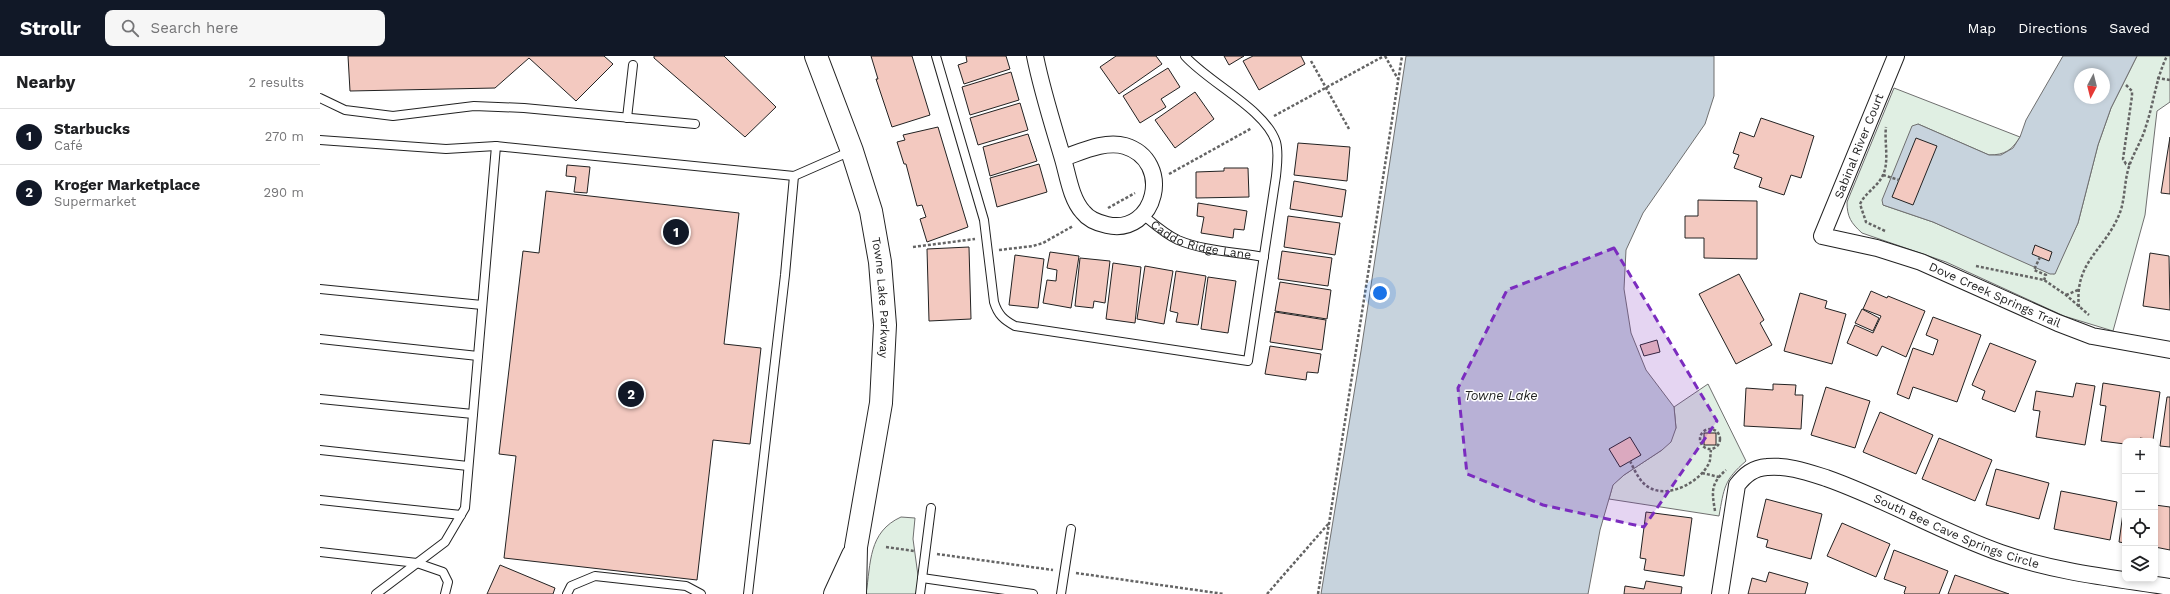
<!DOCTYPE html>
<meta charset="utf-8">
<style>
:root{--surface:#fff;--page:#f6f6f6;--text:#202124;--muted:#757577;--line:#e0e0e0;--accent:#111827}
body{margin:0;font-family:"Work Sans",sans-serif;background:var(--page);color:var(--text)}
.controls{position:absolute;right:12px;bottom:12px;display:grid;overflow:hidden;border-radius:8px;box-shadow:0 2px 6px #0003}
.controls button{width:36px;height:36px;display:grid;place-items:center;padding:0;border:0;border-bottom:1px solid var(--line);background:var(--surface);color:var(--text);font:20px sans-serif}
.compass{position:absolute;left:1754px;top:12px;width:36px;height:36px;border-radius:50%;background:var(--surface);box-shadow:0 2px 6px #0003;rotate:187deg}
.you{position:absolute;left:1060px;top:237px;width:14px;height:14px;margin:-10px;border:3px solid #fff;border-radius:50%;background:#1a73e8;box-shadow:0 0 0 6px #1a73e833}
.badge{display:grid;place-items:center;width:26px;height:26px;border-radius:50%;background:var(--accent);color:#fff;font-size:13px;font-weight:700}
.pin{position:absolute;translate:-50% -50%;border:2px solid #fff;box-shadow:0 1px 4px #0006}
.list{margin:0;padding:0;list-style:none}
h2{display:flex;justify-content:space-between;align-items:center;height:52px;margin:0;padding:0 16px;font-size:17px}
h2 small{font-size:13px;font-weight:400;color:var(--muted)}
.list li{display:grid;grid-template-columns:26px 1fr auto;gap:12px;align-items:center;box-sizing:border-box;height:56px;padding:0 16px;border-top:1px solid var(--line)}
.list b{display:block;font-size:15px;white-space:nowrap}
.list p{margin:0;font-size:13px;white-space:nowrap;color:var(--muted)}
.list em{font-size:13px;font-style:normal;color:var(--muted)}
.icon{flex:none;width:22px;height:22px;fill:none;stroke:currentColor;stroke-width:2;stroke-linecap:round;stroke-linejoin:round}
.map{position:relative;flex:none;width:1850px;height:538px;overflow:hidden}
header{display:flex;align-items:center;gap:24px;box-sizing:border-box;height:56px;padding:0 20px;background:var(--accent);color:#fff}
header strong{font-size:19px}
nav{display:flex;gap:22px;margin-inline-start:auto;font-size:14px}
.search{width:280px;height:36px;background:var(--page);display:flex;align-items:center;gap:10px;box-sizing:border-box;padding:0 14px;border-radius:8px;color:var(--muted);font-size:15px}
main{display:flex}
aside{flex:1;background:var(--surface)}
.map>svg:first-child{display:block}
</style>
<header>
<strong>Strollr</strong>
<div class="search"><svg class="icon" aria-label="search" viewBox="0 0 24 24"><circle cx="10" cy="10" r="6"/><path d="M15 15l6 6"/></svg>Search here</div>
<nav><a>Map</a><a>Directions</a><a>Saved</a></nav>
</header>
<main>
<aside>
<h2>Nearby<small>2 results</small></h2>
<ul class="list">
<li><span class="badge">1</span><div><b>Starbucks</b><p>Café</p></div><em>270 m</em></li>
<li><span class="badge">2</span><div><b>Kroger Marketplace</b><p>Supermarket</p></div><em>290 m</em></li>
</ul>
</aside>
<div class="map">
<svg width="1850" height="538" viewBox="0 0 1850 538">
<rect width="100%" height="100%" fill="#fff"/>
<g fill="#e0efe3" stroke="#6f6f6f">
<path d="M1817,0h33v46l-13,9 -12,104 -32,116 -49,-15 -118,-54 -84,-29c-11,-10 -15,-16 -15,-31l47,-114 126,49c-8,13 -15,18 -31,18l-71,-31 -35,81 50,17 121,52 24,-51 20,-78 13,-37z"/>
<path d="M1388,328l38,77c-22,19 -22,27 -27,55l-110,-17 4,-15 11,-9 38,-25 14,-22 -2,-21z"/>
<path d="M581,461l14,1 -2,21 6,44 -1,11h-52c5,-31 2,-62 35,-77z"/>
</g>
<g fill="#c7d3dd" stroke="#6f6f6f" fill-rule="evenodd">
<polygon points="1086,0 1394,0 1394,40 1385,68 1323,157 1306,194 1304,233 1311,277 1326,314 1354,351 1356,372 1351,386 1342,394 1304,419 1293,429 1280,474 1268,538 1001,538 1041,295"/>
<path d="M1743,0h74l-26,52 -13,37 -20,78 -23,51h-5l-117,-52 -50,-17 -1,-5 30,-74 6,-2 71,31h12l12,-7 7,-11 6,-17zM1760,18h24v24h-24z"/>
</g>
<g fill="#f3c9c0" stroke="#222">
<polygon points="28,0 284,0 293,8 256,45 209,2 175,32 30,35"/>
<polygon points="334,0 404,0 456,51 425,81 334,2"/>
<polygon points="551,0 592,0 610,59 572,71 556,23 558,23"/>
<polygon points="646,0 686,0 690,13 644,28 638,9 647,6"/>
<polygon points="796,0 836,0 842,8 799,38 780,11"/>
<polygon points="904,0 924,0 909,9"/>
<polygon points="933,0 981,0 985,8 939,34 923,5"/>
<polygon points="848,12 860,31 841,43 846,51 820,67 803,40"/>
<polygon points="691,16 699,44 650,59 642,31"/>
<polygon points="875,36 894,63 855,92 835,64"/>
<polygon points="700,47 708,74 658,89 650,62"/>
<polygon points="1441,62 1494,80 1481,122 1471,119 1464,139 1439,131 1442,122 1414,112 1419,99 1413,97 1420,76 1434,81"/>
<polygon points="618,71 648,171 607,186 600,163 606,161 602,149 597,150 586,108 584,108 577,86 585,84 583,79"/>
<polygon points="708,78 717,105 670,120 663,91"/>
<polygon points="1850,81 1850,138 1841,137"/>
<polygon points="1596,82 1617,90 1593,149 1572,141"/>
<polygon points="978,87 1030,91 1027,125 974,119"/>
<polygon points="719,108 727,136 677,151 670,122"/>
<polygon points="247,109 270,111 267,137 254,136 256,121 246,120"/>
<polygon points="904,112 928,112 929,141 876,142 876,116 904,115"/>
<polygon points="974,125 1026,134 1022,161 970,153"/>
<polygon points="226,135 419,157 404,288 441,292 430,388 393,384 377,524 184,502 196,400 179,398 203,195 219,197"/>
<polygon points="1378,144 1437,145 1437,203 1384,202 1384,182 1365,182 1365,160 1378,160"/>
<polygon points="878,147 927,155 924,174 914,173 913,182 881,177 884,161 877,160"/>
<polygon points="968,160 1020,167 1015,199 964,191"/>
<polygon points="1715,189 1732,196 1729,205 1712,198"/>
<polygon points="649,191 651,263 609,265 607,193"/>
<polygon points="962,195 1012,202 1008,230 958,223"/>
<polygon points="730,196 759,200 751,252 723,247 727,224 736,225 737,214 727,212"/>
<polygon points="1830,197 1849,200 1850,254 1823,250"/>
<polygon points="695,199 724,203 718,252 689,249"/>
<polygon points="760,202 790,205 785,247 774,245 773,252 755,250"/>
<polygon points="793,207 821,211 815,267 786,263"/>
<polygon points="825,210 853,215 844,268 817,263"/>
<polygon points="856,215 886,220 878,269 856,266 858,257 850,255"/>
<polygon points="1419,218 1444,264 1440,267 1452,289 1416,308 1379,238"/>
<polygon points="888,221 916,225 908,277 881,273"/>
<polygon points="960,226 1011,234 1007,263 955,255"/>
<polygon points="1551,235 1567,242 1568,240 1605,255 1586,301 1562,290 1557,300 1527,287 1535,269 1553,277 1561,260 1543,253"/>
<polygon points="1480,237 1507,245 1505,252 1526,258 1512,308 1464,295"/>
<polygon points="1542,253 1559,262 1553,275 1535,267"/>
<polygon points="955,256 1006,264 1002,294 950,286"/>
<polygon points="1613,261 1661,279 1637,346 1593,331 1589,343 1577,338 1593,292 1613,299 1618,284 1606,279"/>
<polygon points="1337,284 1340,296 1324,300 1320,289"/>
<polygon points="1670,287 1716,305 1695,356 1662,343 1665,335 1652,329"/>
<polygon points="950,290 1001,298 998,317 987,316 986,324 945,318"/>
<polygon points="1756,327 1775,330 1765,389 1716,381 1720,355 1713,354 1716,335 1753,341"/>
<polygon points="1783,327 1840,336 1833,384 1820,382 1819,385 1805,385 1805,388 1781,385 1786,350 1780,349"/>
<polygon points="1453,328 1476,329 1475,339 1483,339 1481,373 1424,370 1426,332 1453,334"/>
<polygon points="1506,331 1550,345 1535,392 1491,379"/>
<polygon points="1847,341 1850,341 1850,391 1840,390"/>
<polygon points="1560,356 1613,379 1596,418 1543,396"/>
<rect x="1384" y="377" width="12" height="12"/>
<polygon points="1310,381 1321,399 1300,411 1289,393"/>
<polygon points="1619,382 1672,404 1655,445 1602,423"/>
<polygon points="1676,413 1729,427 1719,463 1666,449"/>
<polygon points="1741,435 1797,446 1790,484 1734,473"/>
<polygon points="1446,443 1502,458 1491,503 1446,491 1448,484 1437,481"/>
<polygon points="1835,449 1850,451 1850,494 1835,491"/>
<polygon points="1804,450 1805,451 1805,487 1799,486"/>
<polygon points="1326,456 1372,462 1364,520 1324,514 1326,503 1320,502"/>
<polygon points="1522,467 1570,488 1556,521 1507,500"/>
<polygon points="1574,494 1628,515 1619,538 1585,538 1584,537 1586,531 1564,523"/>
<polygon points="180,509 235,532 233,538 167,538"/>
<polygon points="1449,516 1488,527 1485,538 1428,538 1432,522 1446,526"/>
<polygon points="1635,519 1689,538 1628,538"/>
<polygon points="1326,525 1362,531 1361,538 1304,538 1305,530 1324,533"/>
</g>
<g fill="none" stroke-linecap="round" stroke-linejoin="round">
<defs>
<g id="lane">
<path d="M616,0l48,164 10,82c4,13 10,18 21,24l233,35 28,-185c1,-11 3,-23 0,-34 -11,-33 -67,-59 -91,-86"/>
<polyline points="0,42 25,54 73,60 154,50 204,52 375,68"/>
<polyline points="307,62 313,9"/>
<polyline points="0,84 126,93 176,90"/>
<path id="s1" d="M823,159c11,9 22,19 35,25 26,11 58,12 86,17"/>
<polyline points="0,233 162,249"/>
<polyline points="0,283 158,300"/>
<polyline points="0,343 153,358"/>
<polyline points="0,394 148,410"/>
<polyline points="0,444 141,459"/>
<polyline points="0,496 97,507 123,516 128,526 125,538"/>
<polyline points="602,522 713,538"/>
<polyline points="56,538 125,486 145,452 176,90 474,120 531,95"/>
<polyline points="247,538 251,530 275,520 366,530 381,538"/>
<polyline points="428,538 465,219 474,120"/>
<polyline points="600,538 611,452"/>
<polyline points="741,538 751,473"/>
</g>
<g id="street">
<path d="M715,0c7,35 18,69 28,103 5,17 8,40 20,53 6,8 15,11 24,13 49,11 67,-64 18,-79 -20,-6 -44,6 -62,12"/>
<path id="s2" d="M1576,0l-74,180 55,12 44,14 137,61 34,13 78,14"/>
<path id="s3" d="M1400,538l17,-109c8,-10 16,-17 30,-18 20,-2 40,5 59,11 60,21 115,54 175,75 54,19 112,25 169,34"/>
</g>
<g id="secondary">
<path id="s4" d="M496,0l36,95 19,60 9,51 5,63 -4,78 -25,144 -1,47"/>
<polyline points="515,538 533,499"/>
</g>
</defs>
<use href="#lane" stroke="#222" stroke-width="10"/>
<use href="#street" stroke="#222" stroke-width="18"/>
<use href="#secondary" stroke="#222" stroke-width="24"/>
<g stroke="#646464" stroke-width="2.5" stroke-dasharray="3 2" stroke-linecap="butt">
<polyline points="1065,0 1078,23"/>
<polyline points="991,5 1029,73"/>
<polyline points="1837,22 1850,24"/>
<polyline points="1806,29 1812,35 1812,40 1803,103 1806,108 1810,108"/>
<polyline points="954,60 1064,0"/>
<polyline points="849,118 932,72"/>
<polyline points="1563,119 1579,124"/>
<polyline points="788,152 815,137"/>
<path d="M1565,175l-19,-9 -6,-18c5,-11 16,-16 22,-27 8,-14 2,-35 4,-50"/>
<polyline points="593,191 655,183"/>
<polyline points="679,194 713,190 723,187 753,170"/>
<polyline points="1720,201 1714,214 1726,219 1724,224"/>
<polyline points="1656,210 1724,224 1746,239 1769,259"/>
<polyline points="1746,239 1758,234"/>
<path d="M1759,251c-5,-45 25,-56 40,-92 6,-14 5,-30 9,-45 4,-15 14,-29 18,-44 8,-24 10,-48 21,-70"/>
<circle cx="1390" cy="383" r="10"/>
<path d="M1310,405c5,10 10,22 20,27 19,10 48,-5 58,-23 3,-4 2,-10 3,-15"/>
<polyline points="1382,417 1399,421"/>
<path d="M1395,455c-3,-19 -5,-27 11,-41"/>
<polyline points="566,491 594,495"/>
<polyline points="617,498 733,514"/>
<polyline points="756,517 904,538"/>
<polyline points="947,538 1009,467"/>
<polyline points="998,538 1082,0"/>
</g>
<use href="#lane" stroke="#fff" stroke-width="8"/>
<use href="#street" stroke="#fff" stroke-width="16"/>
<use href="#secondary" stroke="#fff" stroke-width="22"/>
</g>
<path fill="#7b2cbf" fill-opacity="0.2" stroke="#7b2cbf" stroke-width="3" stroke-dasharray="8 5" stroke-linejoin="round" d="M1294,192l103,173 -73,106 -101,-22 -76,-31 -9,-86 49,-98z"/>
<g text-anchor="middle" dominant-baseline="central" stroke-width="3" stroke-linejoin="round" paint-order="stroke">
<g font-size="12" fill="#222" stroke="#fff">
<text transform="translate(1539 90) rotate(-68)">Sabinal River Court</text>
<text stroke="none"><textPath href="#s1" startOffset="65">Caddo Ridge Lane</textPath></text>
<text stroke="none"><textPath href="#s2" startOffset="378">Dove Creek Springs Trail</textPath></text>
<text stroke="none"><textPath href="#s4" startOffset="252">Towne Lake Parkway</textPath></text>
<text stroke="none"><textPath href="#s3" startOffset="348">South Bee Cave Springs Circle</textPath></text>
</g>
<g font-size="13" font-style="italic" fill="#222" stroke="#fff">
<text x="1181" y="339">Towne Lake</text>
</g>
</g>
</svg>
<div class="controls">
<button>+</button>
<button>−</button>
<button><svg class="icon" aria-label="locate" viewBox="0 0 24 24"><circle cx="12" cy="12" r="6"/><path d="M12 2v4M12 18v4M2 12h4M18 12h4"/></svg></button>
<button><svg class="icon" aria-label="layers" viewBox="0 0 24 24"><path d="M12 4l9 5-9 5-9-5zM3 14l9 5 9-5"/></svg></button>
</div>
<svg class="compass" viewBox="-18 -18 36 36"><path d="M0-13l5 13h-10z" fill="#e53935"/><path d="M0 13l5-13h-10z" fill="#757577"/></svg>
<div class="you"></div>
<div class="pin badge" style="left:356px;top:176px">1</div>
<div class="pin badge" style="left:311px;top:338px">2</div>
</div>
</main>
